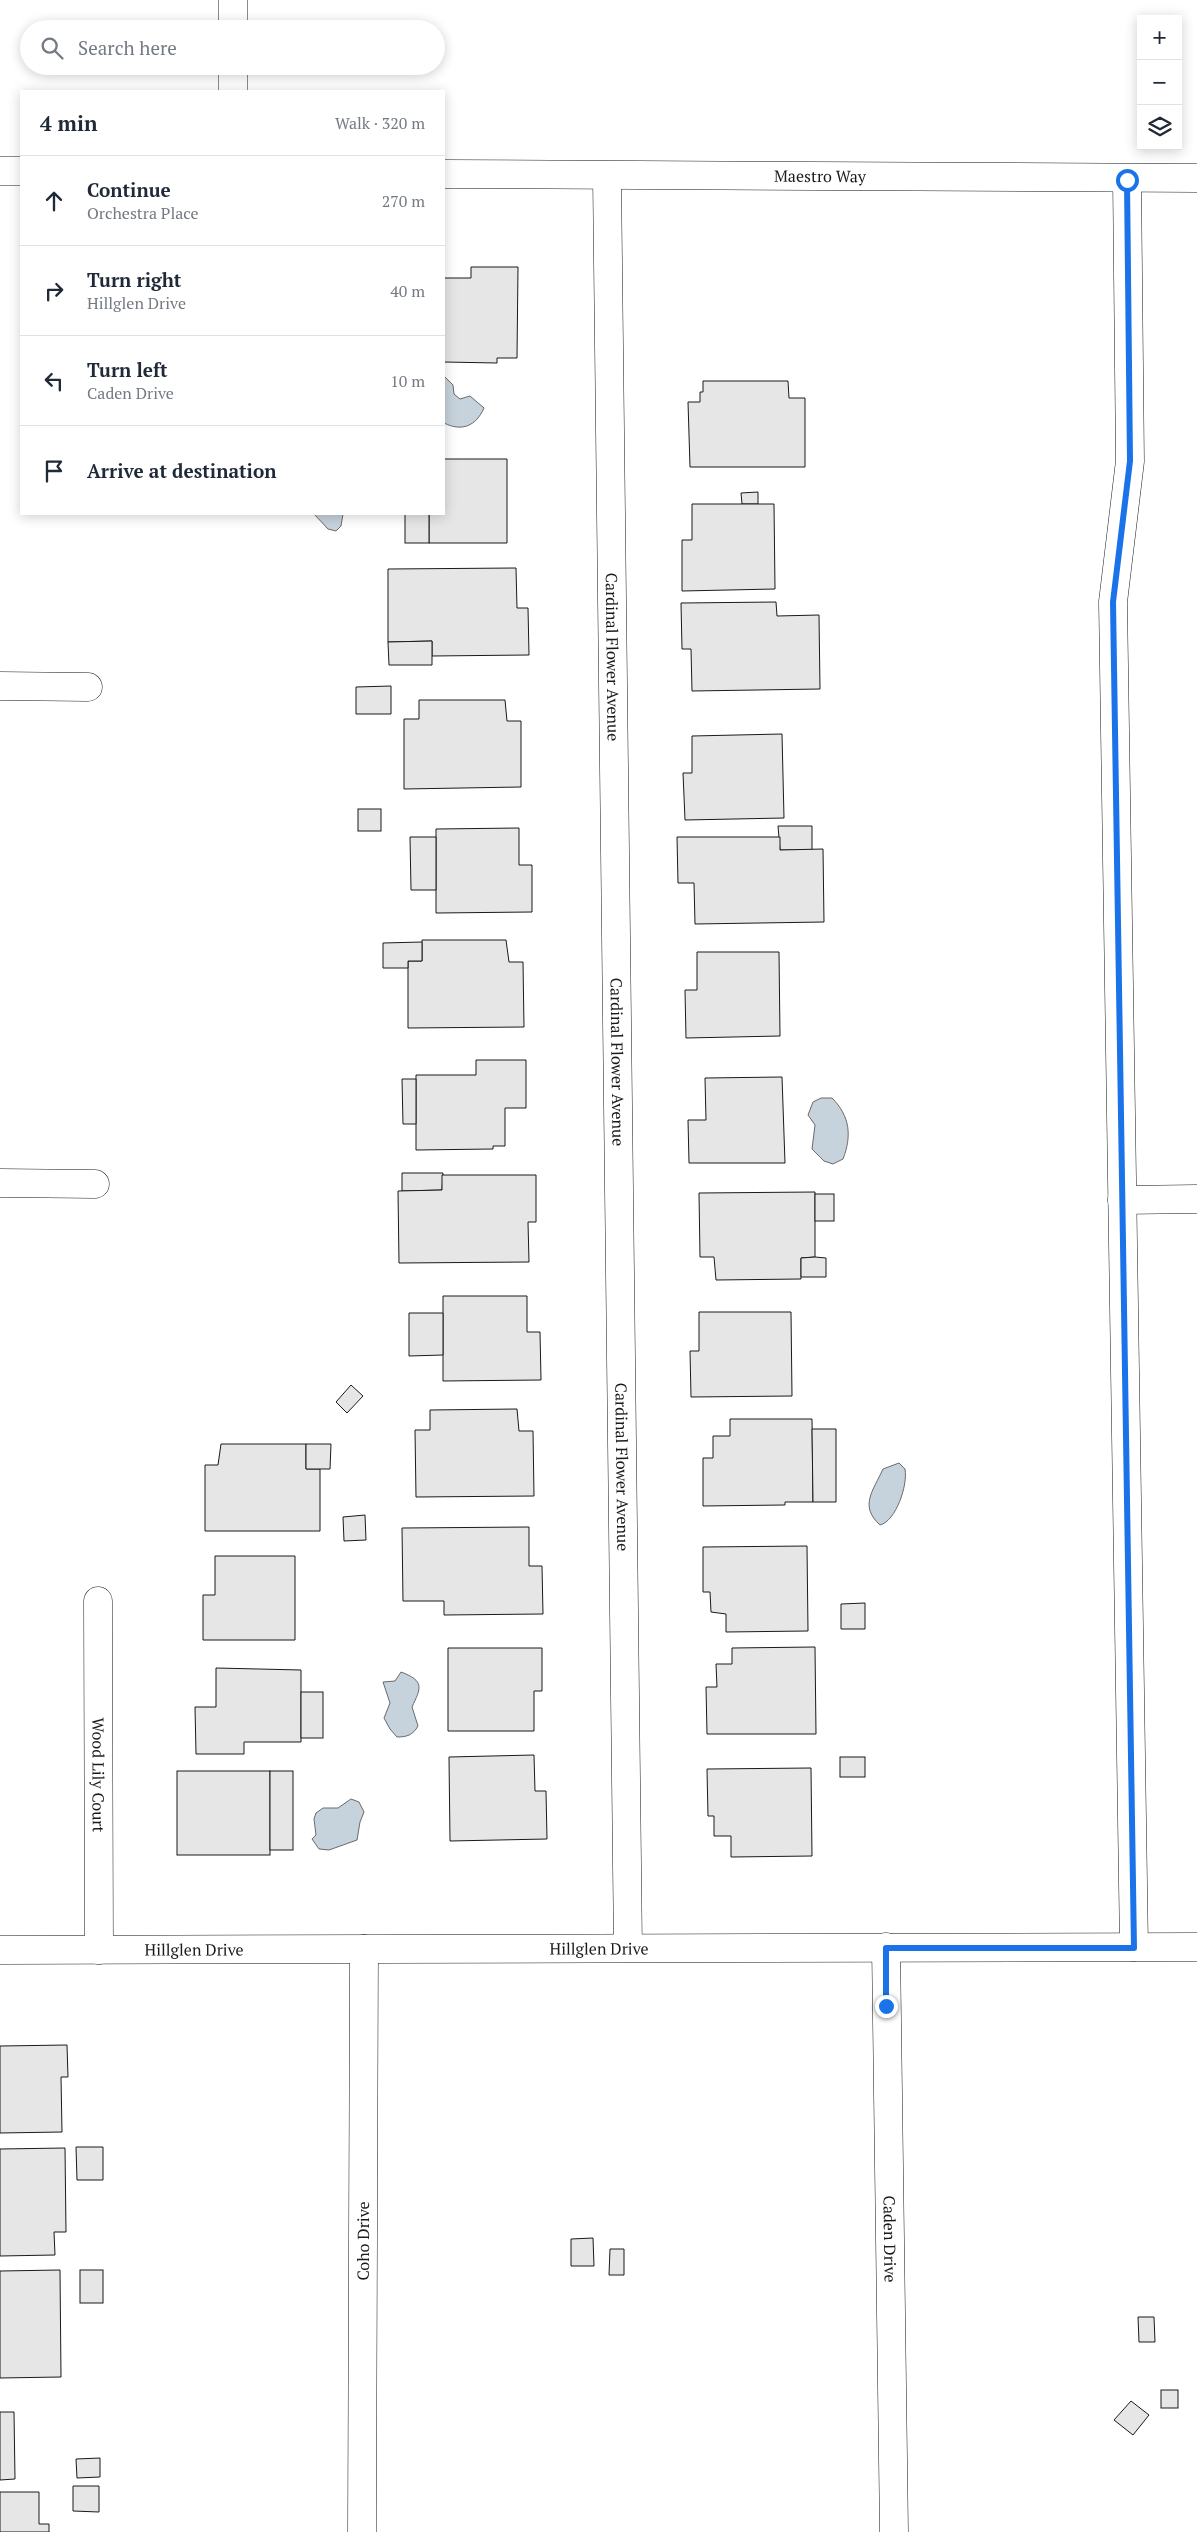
<!DOCTYPE html>
<meta charset="utf-8">
<style>
:root{--surface:#fff;--page:#f2f2f3;--text:#1f2937;--muted:#747a83;--line:#e0e1e3}
body{margin:0;font-family:"PT Serif",serif;background:var(--page);color:var(--text)}
.controls{position:absolute;right:15px;top:15px;display:grid;overflow:hidden;border-radius:0px;box-shadow:0 2px 12px #0003}
.controls button{width:45px;height:45px;display:grid;place-items:center;padding:0;border:0;border-bottom:1px solid var(--line);background:var(--surface);color:var(--text);font:25px sans-serif}
.stop{position:absolute;width:15px;height:15px;margin:-11px;border:4px solid #1a73e8;border-radius:50%;background:#fff}
.stop.end{background:#1a73e8;border-color:#fff;box-shadow:0 1px 5px #0008}
.list{margin:0;padding:0;list-style:none}
h2{display:flex;justify-content:space-between;align-items:center;height:65px;margin:0;padding:0 20px;font-size:21px}
h2 small{font-size:16px;font-weight:400;color:var(--muted)}
.list li{display:grid;grid-template-columns:32px 1fr auto;gap:15px;align-items:center;box-sizing:border-box;height:90px;padding:0 20px;border-top:1px solid var(--line)}
.list b{display:block;font-size:19px;white-space:nowrap}
.list p{margin:0;font-size:16px;white-space:nowrap;color:var(--muted)}
.list em{font-size:16px;font-style:normal;color:var(--muted)}
.icon{flex:none;width:28px;height:28px;fill:none;stroke:currentColor;stroke-width:2;stroke-linecap:round;stroke-linejoin:round}
.map{position:relative;flex:none;width:1197px;height:2532px;overflow:hidden}
.search{position:absolute;background:var(--surface);box-shadow:0 2px 12px #0003;left:20px;top:20px;width:425px;height:55px;display:flex;align-items:center;gap:12px;box-sizing:border-box;padding:0 18px;border-radius:28px;color:var(--muted);font-size:19px}
.panel{position:absolute;background:var(--surface);box-shadow:0 2px 12px #0003;left:20px;top:90px;width:425px;height:425px;border-radius:0px}
.map>svg:first-child{display:block}
</style>
<div class="map">
<svg width="1197" height="2532" viewBox="0 0 1197 2532">
<rect width="100%" height="100%" fill="#fff"/>
<g fill="#c6d2dc" stroke="#6a6a6a">
<path d="M444,376l9,9 1,9 6,5 10,-3 14,12c-8,18 -22,24 -40,15z"/>
<polygon points="314,514 343,514 341,526 336,531 328,529"/>
<path d="M821,1098h11c18,18 20,38 11,61l-10,5 -9,-3 -12,-12 3,-24 -7,-10 5,-13z"/>
<path d="M899,1463l6,6c3,16 -9,52 -25,56 -21,-19 -7,-34 3,-56z"/>
<path d="M401,1672c24,9 20,16 11,35l6,19c-5,9 -11,11 -21,11l-7,-8 -6,-11 6,-15 -7,-21 12,-1z"/>
<polygon points="351,1799 359,1802 364,1812 360,1822 357,1840 329,1850 319,1849 312,1839 316,1835 314,1819 316,1813 323,1808 338,1808"/>
</g>
<g fill="#e6e6e6" stroke="#1a1a1a">
<polygon points="471,267 518,267 517,358 497,358 497,363 444,362 444,278 471,278"/>
<polygon points="703,381 788,381 789,398 805,398 805,467 690,467 688,402 700,402 700,392 703,392"/>
<polygon points="444,459 507,459 507,543 429,543 429,514 444,514"/>
<polygon points="758,492 758,504 742,504 741,493"/>
<polygon points="692,504 774,504 775,589 682,591 682,540 692,540"/>
<rect x="405" y="514" width="24" height="29"/>
<polygon points="516,568 517,608 528,608 529,655 432,656 432,641 388,642 388,569"/>
<polygon points="776,602 777,616 819,615 820,689 692,691 691,649 682,649 681,603"/>
<polygon points="432,641 432,665 389,665 388,642"/>
<polygon points="391,686 391,714 356,714 356,687"/>
<polygon points="419,700 505,700 507,721 521,721 521,787 404,789 404,719 419,719"/>
<polygon points="782,734 784,818 685,820 683,773 692,773 692,736"/>
<rect x="358" y="809" width="23" height="22"/>
<polygon points="778,826 812,826 812,850 780,850"/>
<polygon points="519,828 519,865 532,865 532,912 436,913 436,829"/>
<polygon points="410,837 436,837 436,890 411,890"/>
<polygon points="677,837 780,837 780,850 823,849 824,922 695,924 694,883 678,883"/>
<polygon points="422,940 506,940 509,962 523,962 524,1027 408,1028 408,961 422,961"/>
<polygon points="422,942 422,961 408,961 408,968 383,968 383,943"/>
<polygon points="697,952 779,952 780,1036 686,1038 685,990 697,990"/>
<polygon points="476,1060 526,1060 526,1108 505,1108 505,1146 493,1146 493,1149 416,1150 416,1075 476,1075"/>
<polygon points="782,1077 785,1163 689,1163 688,1120 706,1120 705,1078"/>
<polygon points="402,1079 416,1079 416,1124 403,1124"/>
<polygon points="402,1173 443,1173 442,1190 402,1191"/>
<polygon points="442,1175 536,1175 536,1222 528,1222 529,1262 399,1263 398,1191 442,1190"/>
<polygon points="815,1192 815,1257 801,1258 801,1279 716,1280 714,1257 700,1257 699,1193"/>
<rect x="815" y="1194" width="19" height="27"/>
<polygon points="815,1257 826,1258 826,1277 801,1277 801,1258"/>
<polygon points="443,1296 527,1296 527,1332 540,1332 541,1380 443,1381"/>
<polygon points="699,1312 791,1312 792,1396 691,1397 690,1351 699,1351"/>
<polygon points="409,1313 443,1313 443,1355 409,1356"/>
<polygon points="351,1385 363,1396 347,1413 336,1402"/>
<polygon points="517,1409 519,1431 533,1431 534,1496 416,1497 415,1430 430,1430 430,1410"/>
<polygon points="730,1419 812,1419 813,1502 785,1502 785,1505 703,1506 703,1458 713,1458 713,1436 730,1436"/>
<polygon points="812,1429 836,1429 836,1502 813,1502"/>
<polygon points="221,1444 306,1444 306,1469 320,1469 320,1531 205,1531 205,1465 218,1465"/>
<polygon points="306,1444 331,1444 330,1469 306,1469"/>
<polygon points="365,1515 366,1540 344,1541 343,1517"/>
<polygon points="529,1527 529,1566 542,1566 543,1614 444,1615 444,1601 403,1601 402,1528"/>
<polygon points="807,1546 808,1631 726,1632 726,1614 711,1612 710,1592 703,1592 703,1547"/>
<polygon points="215,1556 295,1556 295,1640 203,1640 203,1595 215,1595"/>
<polygon points="865,1603 865,1629 841,1629 841,1604"/>
<polygon points="815,1647 816,1734 707,1734 706,1687 717,1687 716,1664 732,1664 732,1648"/>
<polygon points="448,1648 542,1648 542,1691 534,1691 534,1731 448,1731"/>
<polygon points="216,1668 301,1670 301,1742 244,1742 244,1754 196,1754 195,1707 216,1707"/>
<rect x="301" y="1692" width="22" height="46"/>
<polygon points="534,1755 535,1791 546,1791 547,1839 450,1841 449,1757"/>
<rect x="840" y="1757" width="25" height="20"/>
<polygon points="811,1768 812,1856 731,1857 731,1836 714,1836 714,1816 708,1816 707,1769"/>
<rect x="177" y="1771" width="93" height="84"/>
<rect x="270" y="1771" width="23" height="79"/>
<polygon points="67,2045 68,2077 61,2077 62,2132 0,2133 0,2046"/>
<polygon points="76,2147 103,2147 103,2180 77,2180"/>
<polygon points="65,2148 66,2232 54,2232 55,2255 0,2256 0,2149"/>
<polygon points="593,2238 594,2266 571,2266 571,2239"/>
<polygon points="610,2249 624,2249 624,2275 609,2275"/>
<polygon points="60,2270 61,2377 0,2378 0,2271"/>
<rect x="80" y="2270" width="23" height="33"/>
<polygon points="1138,2317 1154,2317 1155,2342 1139,2342"/>
<rect x="1161" y="2390" width="17" height="18"/>
<polygon points="1131,2401 1149,2415 1133,2435 1114,2420"/>
<polygon points="0,2412 14,2412 15,2479 0,2480"/>
<polygon points="100,2458 100,2477 77,2478 76,2459"/>
<polygon points="73,2486 99,2486 99,2512 73,2511"/>
<polygon points="0,2492 39,2492 39,2524 49,2524 49,2532 0,2532"/>
</g>
<g fill="none" stroke-linecap="round" stroke-linejoin="round">
<defs>
<g id="minor">
<polyline points="233,29 233,0"/>
<polyline points="233,91 233,66"/>
<polyline points="0,171 21,171"/>
<path id="s1" d="M444,174l753,4"/>
<path id="s2" d="M607,177l21,1771"/>
<polyline points="1127,179 1130,461 1113,602 1134,1947"/>
<polyline points="0,686 88,687"/>
<polyline points="0,1183 95,1184"/>
<polyline points="1122,1200 1197,1199"/>
<path id="s3" d="M98,1601l1,349"/>
<path id="s4" d="M886,1947l8,585"/>
<path id="s5" d="M362,2532l2,-583"/>
</g>
<g id="tertiary">
<path id="s6" d="M0,1950l1197,-3"/>
</g>
</defs>
<use href="#minor" stroke="#1a1a1a" stroke-width="29"/>
<use href="#tertiary" stroke="#1a1a1a" stroke-width="29"/>
<use href="#minor" stroke="#fff" stroke-width="28"/>
<use href="#tertiary" stroke="#fff" stroke-width="28"/>
</g>
<g fill="none" stroke-linecap="round" stroke-linejoin="round">
<polyline stroke="#1a73e8" stroke-width="6" points="886,2006 886,1948 1134,1948 1113,602 1130,461 1127,180"/>
</g>
<g text-anchor="middle" dominant-baseline="central" stroke-width="4" stroke-linejoin="round" paint-order="stroke">
<g font-size="16" fill="#1a1a1a" stroke="#fff">
<text stroke="none"><textPath href="#s1" startOffset="376">Maestro Way</textPath></text>
<text stroke="none"><textPath href="#s2" startOffset="480">Cardinal Flower Avenue</textPath></text>
<text stroke="none"><textPath href="#s2" startOffset="885">Cardinal Flower Avenue</textPath></text>
<text stroke="none"><textPath href="#s2" startOffset="1290">Cardinal Flower Avenue</textPath></text>
<text stroke="none"><textPath href="#s3" startOffset="174">Wood Lily Court</textPath></text>
<text stroke="none"><textPath href="#s6" startOffset="599">Hillglen Drive</textPath></text>
<text stroke="none"><textPath href="#s6" startOffset="194">Hillglen Drive</textPath></text>
<text stroke="none"><textPath href="#s5" startOffset="291">Coho Drive</textPath></text>
<text stroke="none"><textPath href="#s4" startOffset="292">Caden Drive</textPath></text>
</g>
</g>
</svg>
<div class="controls">
<button>+</button>
<button>−</button>
<button><svg class="icon" aria-label="layers" viewBox="0 0 24 24"><path d="M12 4l9 5-9 5-9-5zM3 14l9 5 9-5"/></svg></button>
</div>
<div class="stop" style="left:1127px;top:180px"></div>
<div class="stop end" style="left:886px;top:2006px"></div>
<div class="search"><svg class="icon" aria-label="search" viewBox="0 0 24 24"><circle cx="10" cy="10" r="6"/><path d="M15 15l6 6"/></svg>Search here</div>
<section class="panel">
<h2>4 min<small>Walk · 320 m</small></h2>
<ul class="list">
<li><svg class="icon" aria-label="ahead" viewBox="0 0 24 24"><path d="M12 20V5M6 11l6-6 6 6"/></svg><div><b>Continue</b><p>Orchestra Place</p></div><em>270 m</em></li>
<li><svg class="icon" aria-label="right" viewBox="0 0 24 24"><path d="M7 20v-9h11M14 6l5 5-5 5"/></svg><div><b>Turn right</b><p>Hillglen Drive</p></div><em>40 m</em></li>
<li><svg class="icon" aria-label="left" viewBox="0 0 24 24"><path d="M17 20v-9H6M10 6l-5 5 5 5"/></svg><div><b>Turn left</b><p>Caden Drive</p></div><em>10 m</em></li>
<li><svg class="icon" aria-label="arrive" viewBox="0 0 24 24"><path d="M6 21V4h12l-3 4 3 4H6"/></svg><div><b>Arrive at destination</b></div></li>
</ul>
</section>
</div>
